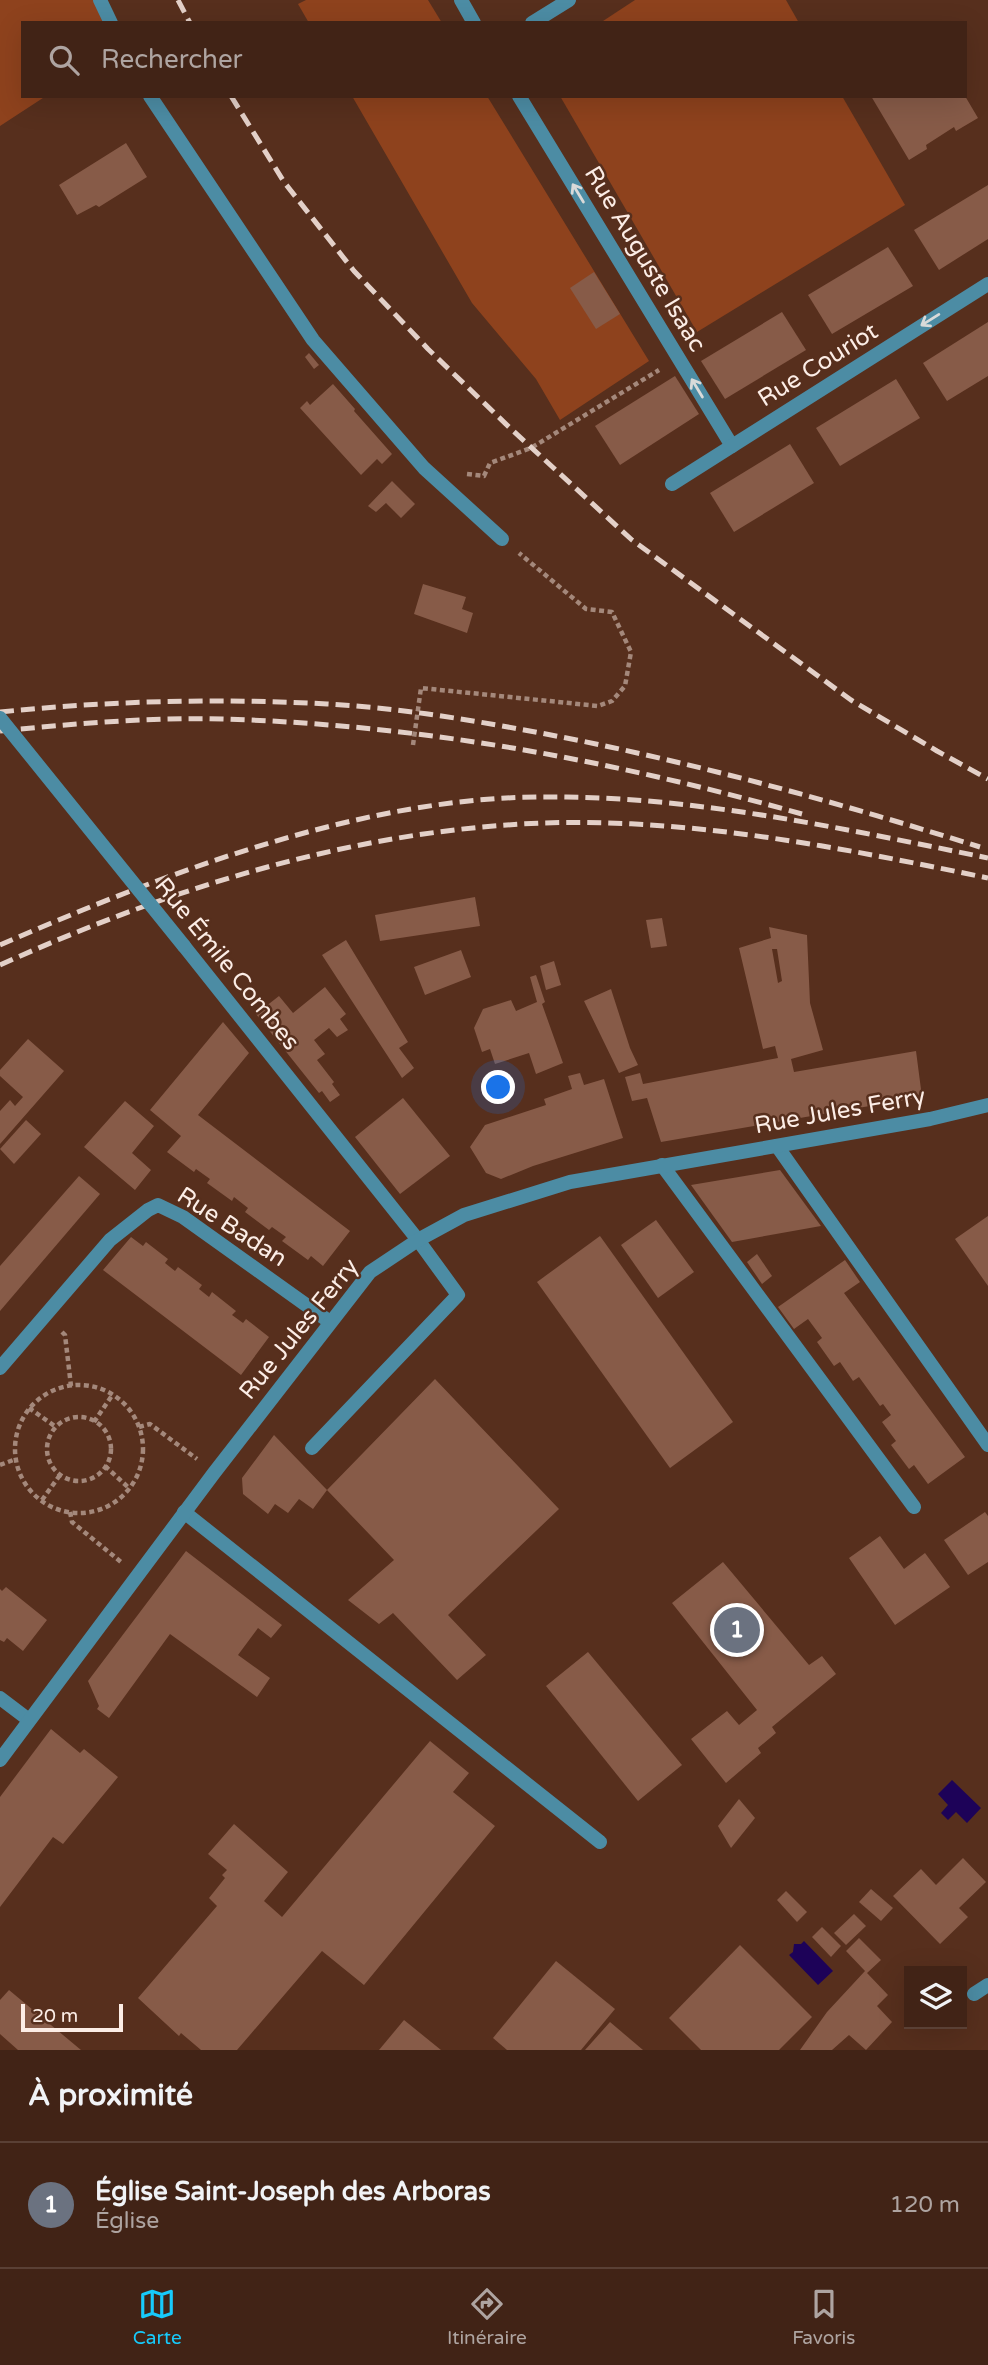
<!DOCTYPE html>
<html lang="fr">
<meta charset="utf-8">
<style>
:root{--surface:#412316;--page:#4c2f23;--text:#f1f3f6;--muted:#aea4a1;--line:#5a4035;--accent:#17cafb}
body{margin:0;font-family:"Varela Round",sans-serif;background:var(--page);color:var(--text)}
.controls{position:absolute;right:21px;bottom:21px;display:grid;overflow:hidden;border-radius:0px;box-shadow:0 7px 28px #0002}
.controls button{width:63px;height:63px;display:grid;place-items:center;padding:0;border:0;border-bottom:2px solid var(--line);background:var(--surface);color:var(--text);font:35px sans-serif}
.scale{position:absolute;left:21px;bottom:18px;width:102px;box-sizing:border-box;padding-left:7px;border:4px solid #fcede6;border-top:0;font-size:19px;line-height:24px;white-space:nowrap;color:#fcede6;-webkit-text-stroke:5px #572f1d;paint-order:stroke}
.you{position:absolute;left:499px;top:1088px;width:24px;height:24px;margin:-18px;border:5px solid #fff;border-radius:50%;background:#1a73e8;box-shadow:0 0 0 10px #1a73e833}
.badge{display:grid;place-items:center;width:46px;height:46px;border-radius:50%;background:var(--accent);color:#fff;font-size:23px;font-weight:700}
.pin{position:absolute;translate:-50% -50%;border:4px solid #fff;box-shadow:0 2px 7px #0006}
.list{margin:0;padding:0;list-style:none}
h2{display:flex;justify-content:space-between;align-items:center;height:91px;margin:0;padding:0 28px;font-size:30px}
h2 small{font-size:23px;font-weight:400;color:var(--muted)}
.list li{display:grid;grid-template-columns:46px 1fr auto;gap:21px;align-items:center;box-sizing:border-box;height:126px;padding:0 28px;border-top:2px solid var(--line)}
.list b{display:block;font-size:26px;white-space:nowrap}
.list p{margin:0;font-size:23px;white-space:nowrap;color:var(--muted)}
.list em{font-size:23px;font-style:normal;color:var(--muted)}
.icon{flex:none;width:38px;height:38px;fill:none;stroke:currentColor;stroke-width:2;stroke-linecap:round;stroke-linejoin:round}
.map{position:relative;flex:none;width:988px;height:2050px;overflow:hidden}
.search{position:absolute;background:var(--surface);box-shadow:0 7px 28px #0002;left:21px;right:21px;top:21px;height:77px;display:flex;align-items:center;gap:18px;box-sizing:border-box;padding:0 24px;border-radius:0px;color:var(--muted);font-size:26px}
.sheet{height:217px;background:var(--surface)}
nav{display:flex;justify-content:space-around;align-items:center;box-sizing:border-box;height:98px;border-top:2px solid var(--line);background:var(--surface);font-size:19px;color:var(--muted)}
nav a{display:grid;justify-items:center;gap:4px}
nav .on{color:var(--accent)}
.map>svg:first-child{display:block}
</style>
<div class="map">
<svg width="988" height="2050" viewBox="0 0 988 2050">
<rect width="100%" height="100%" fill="#572f1d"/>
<g fill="#8e421d">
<polygon points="0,0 100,0 111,23 23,23 23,96 46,96 0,126"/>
<polygon points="306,0 428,0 442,23 309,23 298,4"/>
<polygon points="635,0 786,0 799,23 600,23"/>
<polygon points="352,96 487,96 649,361 560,420 536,379 472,303"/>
<polygon points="560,96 842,96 905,205 697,332"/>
</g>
<g fill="#1d0258">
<polygon points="952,1780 981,1808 967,1823 956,1812 948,1820 941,1813 948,1805 938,1794"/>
<polygon points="804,1941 833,1971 818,1985 789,1955 793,1952 794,1944 801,1944"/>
</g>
<g fill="#875b48" fill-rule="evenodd">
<polygon points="871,96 965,96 978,118 956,131 954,127 926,145 927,149 909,160"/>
<polygon points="126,143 147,177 99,207 96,205 77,215 59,185"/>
<polygon points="988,185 988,239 939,270 914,230"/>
<polygon points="888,247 913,286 832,334 808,295"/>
<polygon points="594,272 620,314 596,329 570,288"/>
<polygon points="782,312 806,350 725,399 701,361"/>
<polygon points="988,322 988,376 947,401 923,363"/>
<polygon points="309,353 319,365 314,369 305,357"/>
<polygon points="675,376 699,414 620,465 595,426"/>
<polygon points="896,379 920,418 840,466 816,428"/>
<polygon points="333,384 355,409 354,411 392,454 382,464 377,459 361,475 300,408 307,401 310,405"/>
<polygon points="790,444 814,483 734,532 710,493"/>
<polygon points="392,481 415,504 401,518 386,503 376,512 368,506"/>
<polygon points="423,584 466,597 462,609 473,613 467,633 414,614"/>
<polygon points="475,897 480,926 380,941 375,915"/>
<polygon points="662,918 667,946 651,948 646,920"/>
<path d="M769,927l38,8 3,68 13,47 -32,9 3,13 122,-21 6,46 -261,45 -14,-44 -15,3 -7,-24 15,-4 3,11 135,-26 -3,-12 -12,3 -24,-101 32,-10zM772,949h5l5,32 -4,2z"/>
<polygon points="346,940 408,1042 399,1048 414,1068 402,1078 322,955"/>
<polygon points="461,950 471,977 425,995 414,967"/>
<polygon points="554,961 561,985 546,990 540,966"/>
<polygon points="536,975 545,1002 542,1004 563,1063 536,1074 529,1053 495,1064 490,1049 482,1052 474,1028 483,1009 511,1000 516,1011 537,1002 530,977"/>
<polygon points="325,987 346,1014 340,1019 348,1030 337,1037 329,1028 314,1040 325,1054 317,1060 334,1082 332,1084 340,1095 330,1102 322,1091 319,1093 256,1014 279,996 293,1013"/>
<polygon points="611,989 630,1048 638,1065 619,1073 584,1001"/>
<polygon points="223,1022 249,1053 198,1115 350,1231 323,1266 311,1256 308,1260 282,1241 286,1237 272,1227 269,1230 245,1212 248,1208 234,1197 232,1201 207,1183 210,1179 196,1169 194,1172 167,1152 181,1136 150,1110"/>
<polygon points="28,1039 64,1071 0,1144 0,1111 10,1100 15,1106 23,1097 0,1076 0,1070"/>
<polygon points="580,1073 584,1085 604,1079 623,1138 533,1166 501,1179 486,1173 470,1147 485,1125 546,1105 544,1099 572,1089 568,1076"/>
<polygon points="403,1098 450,1156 400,1194 355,1137"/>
<polygon points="125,1101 154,1126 132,1153 151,1170 135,1190 84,1147"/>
<polygon points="26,1120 41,1134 14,1164 0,1149"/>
<polygon points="780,1170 821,1226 732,1242 691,1185"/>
<polygon points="79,1176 100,1194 0,1311 0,1266"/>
<polygon points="988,1216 988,1286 955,1239"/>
<polygon points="656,1220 694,1272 658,1298 621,1245"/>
<polygon points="600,1236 733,1422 670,1468 537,1282"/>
<polygon points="131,1237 143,1246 146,1242 168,1259 165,1263 175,1271 178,1267 202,1285 199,1289 209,1297 212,1292 236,1311 232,1315 243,1323 246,1319 269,1337 241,1375 103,1270"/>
<polygon points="757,1254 772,1276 762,1284 747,1262"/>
<polygon points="845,1260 860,1282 844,1293 965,1457 928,1484 914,1465 909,1469 891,1445 896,1441 882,1422 891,1415 883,1404 880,1406 859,1377 853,1381 840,1362 834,1366 817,1342 822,1338 808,1319 794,1329 778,1307"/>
<polygon points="435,1379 559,1509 448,1615 486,1655 457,1680 393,1613 379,1624 348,1600 394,1560 327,1490"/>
<polygon points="274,1435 327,1490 313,1509 299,1499 288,1513 275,1504 268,1514 243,1494 242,1478"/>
<polygon points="985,1512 988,1516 988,1562 968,1575 944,1540"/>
<polygon points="880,1536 904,1569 925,1553 950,1587 895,1625 849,1558"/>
<polygon points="186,1551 282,1625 271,1638 258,1628 238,1655 270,1678 257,1697 170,1634 109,1718 97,1709 99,1706 88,1681"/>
<polygon points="723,1562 809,1665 822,1656 836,1674 772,1727 776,1733 758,1748 761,1753 726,1783 691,1739 727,1711 739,1725 757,1710 672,1603"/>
<polygon points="6,1587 47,1620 23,1651 7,1638 4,1642 0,1640 0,1589 2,1591"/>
<polygon points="588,1652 682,1765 638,1801 546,1686"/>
<polygon points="51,1729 80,1753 84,1749 118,1777 63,1844 53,1837 0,1907 0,1797"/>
<polygon points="430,1741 469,1773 453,1792 495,1826 364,1985 322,1951 237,2050 201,2050 181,2033 179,2036 138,1998 217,1906 209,1898 225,1878 222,1875 227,1870 208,1854 234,1824 288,1872 264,1901 282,1917"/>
<polygon points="739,1799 755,1818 731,1848 718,1826"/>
<polygon points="963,1858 986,1882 959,1908 968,1917 940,1944 893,1896 921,1869 936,1885"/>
<polygon points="871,1889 893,1908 881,1921 859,1902"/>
<polygon points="786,1891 807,1912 797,1922 777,1900"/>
<polygon points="854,1914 866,1926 846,1945 834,1933"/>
<polygon points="822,1927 841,1946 831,1957 812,1937"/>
<polygon points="859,1938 881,1960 867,1973 888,1995 877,2006 892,2022 866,2050 849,2035 832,2050 800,2050 827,2012 865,1971 846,1951"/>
<polygon points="740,1945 812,2017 779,2050 701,2050 669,2018"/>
<polygon points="556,1961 615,2009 581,2050 507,2050 493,2038"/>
<polygon points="9,1990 81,2050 18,2050 0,2034 0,2000"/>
<polygon points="404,2020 441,2050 379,2050"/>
<polygon points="610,2022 643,2050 585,2050"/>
</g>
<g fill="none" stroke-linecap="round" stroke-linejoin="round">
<g stroke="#a4887b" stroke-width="4.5" stroke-dasharray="5 3.5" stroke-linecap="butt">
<polyline points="467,474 484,476 490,463 531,448 659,370"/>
<polyline points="413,745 421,688 598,706 612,701 625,686 631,652 612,612 586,609 519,553"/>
<polyline points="62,1332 65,1335 71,1386"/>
<circle cx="79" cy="1449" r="64"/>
<polyline points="29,1408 56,1427"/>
<circle cx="79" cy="1449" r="32"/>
<polyline points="94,1422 113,1394"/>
<polyline points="139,1427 150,1424 197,1459"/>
<polyline points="0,1465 16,1459"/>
<polyline points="105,1466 130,1489"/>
<polyline points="42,1500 60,1475"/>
<polyline points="70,1512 72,1522 121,1562"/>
</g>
<g stroke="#4c8ca4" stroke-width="14">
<polyline points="777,1146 988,1445"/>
<polyline points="662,1165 914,1507"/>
<polyline points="312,1448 458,1295 418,1240"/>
<polyline points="184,1512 600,1842"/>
<polyline points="974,1994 988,1985"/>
</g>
<g stroke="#4c8ca4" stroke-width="14">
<polyline points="100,0 111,23"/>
<polyline points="461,0 474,23"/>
<polyline points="532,23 569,0"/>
<polyline points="150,96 313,340 424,468 502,539"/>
<polyline points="519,96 732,446"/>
<polyline points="672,484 988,284"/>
<polyline points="184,946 418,1240"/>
<polyline points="0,1368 110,1240 148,1210 158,1205 183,1217 330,1322"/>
<polyline points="0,1698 29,1720"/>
<polyline points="0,1760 214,1473 370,1272 418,1240 464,1215 570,1182 930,1119 988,1105"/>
</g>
<g stroke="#e3d0c8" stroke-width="5" stroke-dasharray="14 7" stroke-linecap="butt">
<polyline points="178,0 190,23"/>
<polyline points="231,96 284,182 354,271 428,349 509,427 632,540 851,700 937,751 988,779"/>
<path d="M0,712c108,-11 218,-14 327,-8 75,4 151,17 224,31 146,28 288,68 429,112"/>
<path d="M0,731c73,-7 149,-14 223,-12 200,6 387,41 579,95"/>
<path d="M0,945c154,-67 337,-138 506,-147 162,-8 324,28 482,60"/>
<path d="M0,965c171,-77 354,-135 543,-142 150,-5 299,25 445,55"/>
</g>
<polyline stroke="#4c8ca4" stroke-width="14" points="0,718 184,946"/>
</g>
<defs><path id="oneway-shaft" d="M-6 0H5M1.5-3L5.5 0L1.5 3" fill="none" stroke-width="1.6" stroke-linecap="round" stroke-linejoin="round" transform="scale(1.75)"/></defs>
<g stroke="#d9dad9">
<use href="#oneway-shaft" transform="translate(578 193) rotate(-121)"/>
<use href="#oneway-shaft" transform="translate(930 320) rotate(148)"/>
<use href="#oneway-shaft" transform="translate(697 388) rotate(-121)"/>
</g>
<g text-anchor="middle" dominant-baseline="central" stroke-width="5" stroke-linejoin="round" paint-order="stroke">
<g font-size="24" fill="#fcede6" stroke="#572f1d">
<text transform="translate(645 259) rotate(59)">Rue Auguste Isaac</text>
<text transform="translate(818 365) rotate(-32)">Rue Couriot</text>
<text transform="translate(227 964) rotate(51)">Rue Émile Combes</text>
<text transform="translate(840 1111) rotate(-10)">Rue Jules Ferry</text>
<text transform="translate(232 1227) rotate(33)">Rue Badan</text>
<text transform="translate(299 1329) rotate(-51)">Rue Jules Ferry</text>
</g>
</g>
</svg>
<div class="controls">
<button><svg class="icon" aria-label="layers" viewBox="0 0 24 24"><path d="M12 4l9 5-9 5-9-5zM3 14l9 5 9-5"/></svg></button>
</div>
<div class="scale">20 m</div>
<div class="you"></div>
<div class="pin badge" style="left:737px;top:1630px;background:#6b7280">1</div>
<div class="search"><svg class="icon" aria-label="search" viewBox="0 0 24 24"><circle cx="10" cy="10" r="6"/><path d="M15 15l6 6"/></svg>Rechercher</div>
</div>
<section class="sheet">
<h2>À proximité<small></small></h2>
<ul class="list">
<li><span class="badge" style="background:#6b7280">1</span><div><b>Église Saint-Joseph des Arboras</b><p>Église</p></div><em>120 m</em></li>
</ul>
</section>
<nav>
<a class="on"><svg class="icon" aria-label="map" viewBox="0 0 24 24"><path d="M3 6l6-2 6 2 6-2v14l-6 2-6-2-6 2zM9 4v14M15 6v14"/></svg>Carte</a>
<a><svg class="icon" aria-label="directions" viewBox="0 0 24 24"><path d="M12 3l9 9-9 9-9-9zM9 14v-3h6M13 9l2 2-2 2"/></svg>Itinéraire</a>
<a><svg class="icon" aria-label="saved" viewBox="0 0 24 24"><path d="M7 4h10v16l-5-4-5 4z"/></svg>Favoris</a>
</nav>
